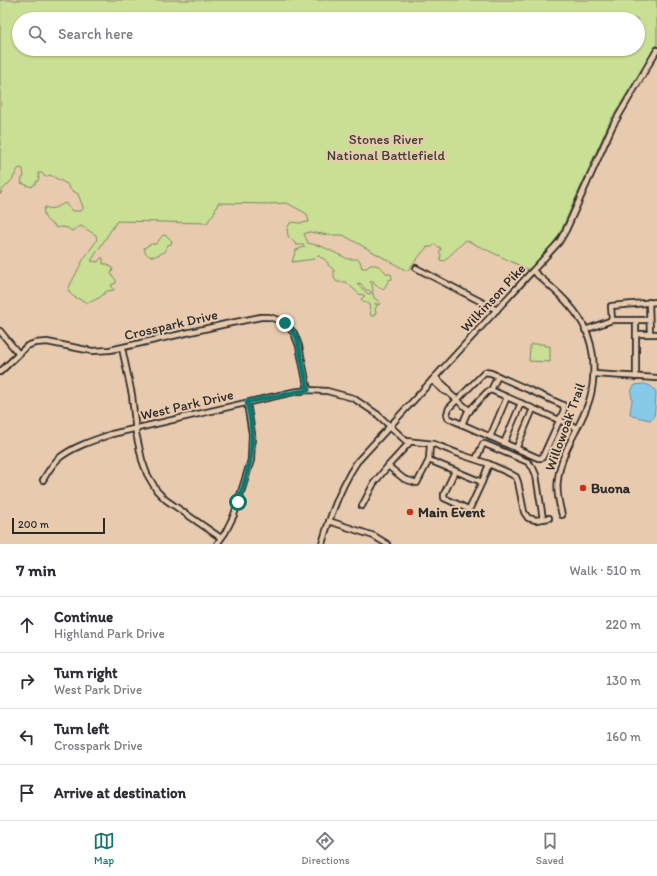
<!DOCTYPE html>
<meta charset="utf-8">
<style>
:root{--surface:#fff;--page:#f7f7f7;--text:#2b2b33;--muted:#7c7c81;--line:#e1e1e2;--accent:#0f766e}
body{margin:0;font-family:Itim,sans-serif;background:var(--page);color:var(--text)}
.scale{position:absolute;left:12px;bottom:10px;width:93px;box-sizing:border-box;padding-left:4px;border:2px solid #2b2b2b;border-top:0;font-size:11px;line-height:14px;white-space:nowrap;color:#2b2b2b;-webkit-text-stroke:3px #e8cbaf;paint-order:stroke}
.stop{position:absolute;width:12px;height:12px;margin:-9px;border:3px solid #0f766e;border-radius:50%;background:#fff}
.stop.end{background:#0f766e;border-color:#fff;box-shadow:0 1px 4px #0008}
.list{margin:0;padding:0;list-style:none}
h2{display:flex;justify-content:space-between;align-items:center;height:52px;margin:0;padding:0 16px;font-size:17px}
h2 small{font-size:13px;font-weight:400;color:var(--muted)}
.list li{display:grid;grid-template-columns:26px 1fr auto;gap:12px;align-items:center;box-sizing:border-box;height:56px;padding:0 16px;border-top:1px solid var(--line)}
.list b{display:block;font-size:15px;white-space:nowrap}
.list p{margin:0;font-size:13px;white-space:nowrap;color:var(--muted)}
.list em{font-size:13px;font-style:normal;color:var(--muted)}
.icon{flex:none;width:22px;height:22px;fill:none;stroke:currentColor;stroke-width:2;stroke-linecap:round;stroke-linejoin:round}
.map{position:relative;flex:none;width:657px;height:544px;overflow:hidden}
.search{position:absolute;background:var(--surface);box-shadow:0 1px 3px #0004;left:12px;right:12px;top:12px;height:44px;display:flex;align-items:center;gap:10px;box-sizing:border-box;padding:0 14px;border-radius:22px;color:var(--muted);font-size:15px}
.sheet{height:276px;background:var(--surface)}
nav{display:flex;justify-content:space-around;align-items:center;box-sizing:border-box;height:56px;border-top:1px solid var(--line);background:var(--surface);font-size:11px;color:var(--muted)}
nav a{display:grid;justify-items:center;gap:2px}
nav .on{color:var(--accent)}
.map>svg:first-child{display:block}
</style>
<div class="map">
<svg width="657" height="544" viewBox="0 0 657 544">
<rect width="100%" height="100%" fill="#e8cbaf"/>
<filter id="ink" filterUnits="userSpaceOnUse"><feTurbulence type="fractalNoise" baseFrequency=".025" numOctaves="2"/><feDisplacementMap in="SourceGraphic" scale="8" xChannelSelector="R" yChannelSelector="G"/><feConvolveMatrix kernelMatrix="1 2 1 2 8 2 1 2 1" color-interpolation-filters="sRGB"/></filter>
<g filter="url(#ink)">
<g fill="#c9df94" stroke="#7a8560" fill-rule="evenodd">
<path d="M0,0h657v45l-47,76 -50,112 -8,12 -23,25 -63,-30 -22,21 -4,-1 1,-6 -2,-2 2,-3 -1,-2h-3l-2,-3 -3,3h-5l-20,24 -64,-36h-14l-20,-3 -5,2 4,9 13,3 27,13h9l3,2 2,7h5l3,-3c9,-1 12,3 17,9h4l1,3v2l-3,1 -6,10c-1,-1 -8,-5 -10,-7l1,-2 -4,1 2,2v3l1,1v3l-2,1 -2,-2h-3l-6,-7 -3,1 11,10 5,-1 1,5 6,4 -1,3 -4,-2 2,3 -2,3 1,3 -2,4h-3l-2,-12 -6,-2 -2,-3 4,-3 -1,-1 -5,-1 -13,-12h-9l-3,-4v-8l-6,-5v-2l-5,-5h-2l-3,-3 -4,4 -22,3 4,-12 8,-3v-2h-7l-9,-9 -1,-8 4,-6 8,1 10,-1 -2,-8 -20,-11 -19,1 -50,-1 -4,10 -7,10 -90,-2 -26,40 7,1 3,-4h2v6h5l5,5 -2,5 5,6v3l-5,2 3,5 -7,1 -8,7 -11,5c-8,-5 -17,-4 -20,-14l15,-29 14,-20 -1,-5 -15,-9 -10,5 -3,-3 -7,-1 -4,1 -2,-1v-2c-8,-2 -14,-10 -10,-18 8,4 13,-1 20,-4l7,8h9l2,-2v-2l-5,-13 -8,-5 -3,-5 -17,-9 -5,2 -3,-4h-4l1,6 -7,8 -11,-4 1,-5 2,-1 -1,-8 -2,-1 -3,1 -6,11 -8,8 -4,7zM19,19h619v30h-619z"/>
<path d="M163,235l4,1 5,5 -1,3 -4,1 -2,7c-8,3 -14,8 -20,0l-1,-4 7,-4h5z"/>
<polygon points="531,344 544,344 544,346 550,346 550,362 529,361 530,346"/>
</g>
<path fill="#87cae8" stroke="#628a9c" d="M642,384c5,0 11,2 14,8 0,2 -1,20 -2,23 -1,3 -1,3 -4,5l-18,-4 -2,-3c0,-4 2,-9 2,-13 -1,-7 -2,-9 3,-15z"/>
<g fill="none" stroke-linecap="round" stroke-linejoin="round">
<defs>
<g id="minor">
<polyline points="416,268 497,310"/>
<path d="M533,271c16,14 33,28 45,45 8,11 13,26 15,40 1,14 1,28 -3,42 -8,28 -29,52 -32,81 -2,12 1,25 4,36"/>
<polyline points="649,302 650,334"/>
<polyline points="612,320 611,306 657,302"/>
<polyline points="585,330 612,320 649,320"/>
<polyline points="0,331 18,353"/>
<polyline points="636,334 657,334"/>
<polyline points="122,348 132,395 136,433 142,460 147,474 157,491 166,500 221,538"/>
<polyline points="0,372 27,346 35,343 47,342 92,351 110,350 226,324 261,317 269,317 282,321 294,333 299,346 308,390"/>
<polygon points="485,372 491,373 563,405 564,410 544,454 542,458 538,458 448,418 447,414 449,408"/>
<polyline points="594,374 657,378"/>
<polyline points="636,377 636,320"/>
<polyline points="432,380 444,391 449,393 447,388 435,377"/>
<polyline points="491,390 498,376"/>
<polyline points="449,393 470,411"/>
<polyline points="462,425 467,413 487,392 491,390 577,428"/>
<polyline points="490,437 507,397"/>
<polyline points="410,442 388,466 404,479 417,483 429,460"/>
<polyline points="504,443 521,403"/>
<polyline points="430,444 429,460 482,482 489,464"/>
<polyline points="516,449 533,409"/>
<polyline points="476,459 483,444 485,444 528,462 533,468 536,475 543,519"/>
<polyline points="455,471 444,494 444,498 468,509 470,508 482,482"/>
<path d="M43,480c4,-7 9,-15 15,-21 14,-12 36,-19 54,-25l181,-42 15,-2 19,1 26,7 24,16 29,27 28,3 28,11 27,9 20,9 7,4 2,5 6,30 4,6 8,2 13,-2"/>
<polyline points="362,506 374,483 388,466"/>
<polyline points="329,521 374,536 387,544"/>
<polyline points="217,544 225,533 234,515 251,460 252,434 247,403"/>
<path d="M322,544c8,-28 18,-57 35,-82l202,-220 7,-12 46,-103 45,-77"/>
</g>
</defs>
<use href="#minor" stroke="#2b2b2b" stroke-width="8"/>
<use href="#minor" stroke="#e8cbaf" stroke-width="4.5"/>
</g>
</g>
<g fill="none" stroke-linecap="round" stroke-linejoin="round" filter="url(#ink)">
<path stroke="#0f766e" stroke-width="5" d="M238,502c13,-35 19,-62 9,-100l61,-12 -11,-52 -5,-8 -7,-7"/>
</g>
<g fill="#c8321e" stroke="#e8cbaf" stroke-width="1.5">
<circle cx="583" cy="488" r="4"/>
<circle cx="410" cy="512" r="4"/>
</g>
<g text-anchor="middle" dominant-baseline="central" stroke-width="4" stroke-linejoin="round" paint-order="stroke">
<g font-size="14" fill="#3b3d36" stroke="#e8cbaf">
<text x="386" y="139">Stones River<tspan x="386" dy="16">National Battlefield</tspan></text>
</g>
<g font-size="14" fill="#2b2b2b" stroke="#e8cbaf">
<text transform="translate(493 298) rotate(-47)">Wilkinson Pike</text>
<text transform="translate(171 325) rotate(-13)">Crosspark Drive</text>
<text transform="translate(187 405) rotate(-13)">West Park Drive</text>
<text transform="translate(565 427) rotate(-70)">Willowoak Trail</text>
</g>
<g font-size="14" font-weight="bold" fill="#2b2b2b" stroke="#e8cbaf" text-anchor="start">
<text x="591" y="488">Buona</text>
<text x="418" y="512">Main Event</text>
</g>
</g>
</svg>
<div class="scale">200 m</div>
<div class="stop" style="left:238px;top:502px"></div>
<div class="stop end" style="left:285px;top:323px"></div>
<div class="search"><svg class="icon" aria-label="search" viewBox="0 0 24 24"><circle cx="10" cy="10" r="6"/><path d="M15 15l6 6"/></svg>Search here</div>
</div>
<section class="sheet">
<h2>7 min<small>Walk · 510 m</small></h2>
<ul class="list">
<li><svg class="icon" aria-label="ahead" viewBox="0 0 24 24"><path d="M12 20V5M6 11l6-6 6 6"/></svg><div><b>Continue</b><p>Highland Park Drive</p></div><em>220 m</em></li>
<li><svg class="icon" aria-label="right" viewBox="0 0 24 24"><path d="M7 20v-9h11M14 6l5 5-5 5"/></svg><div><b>Turn right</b><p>West Park Drive</p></div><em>130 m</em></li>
<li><svg class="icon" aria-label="left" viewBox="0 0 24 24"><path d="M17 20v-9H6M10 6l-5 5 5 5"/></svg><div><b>Turn left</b><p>Crosspark Drive</p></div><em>160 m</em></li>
<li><svg class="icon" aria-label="arrive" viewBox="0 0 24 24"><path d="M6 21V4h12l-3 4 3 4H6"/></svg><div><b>Arrive at destination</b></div></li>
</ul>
</section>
<nav>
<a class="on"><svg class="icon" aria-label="map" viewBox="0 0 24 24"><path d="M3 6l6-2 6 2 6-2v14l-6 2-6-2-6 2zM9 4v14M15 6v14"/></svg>Map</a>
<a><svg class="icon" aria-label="directions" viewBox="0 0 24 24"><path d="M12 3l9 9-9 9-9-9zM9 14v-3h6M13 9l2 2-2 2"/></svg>Directions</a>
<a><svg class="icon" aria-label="saved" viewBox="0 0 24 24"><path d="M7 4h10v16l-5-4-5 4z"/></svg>Saved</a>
</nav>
